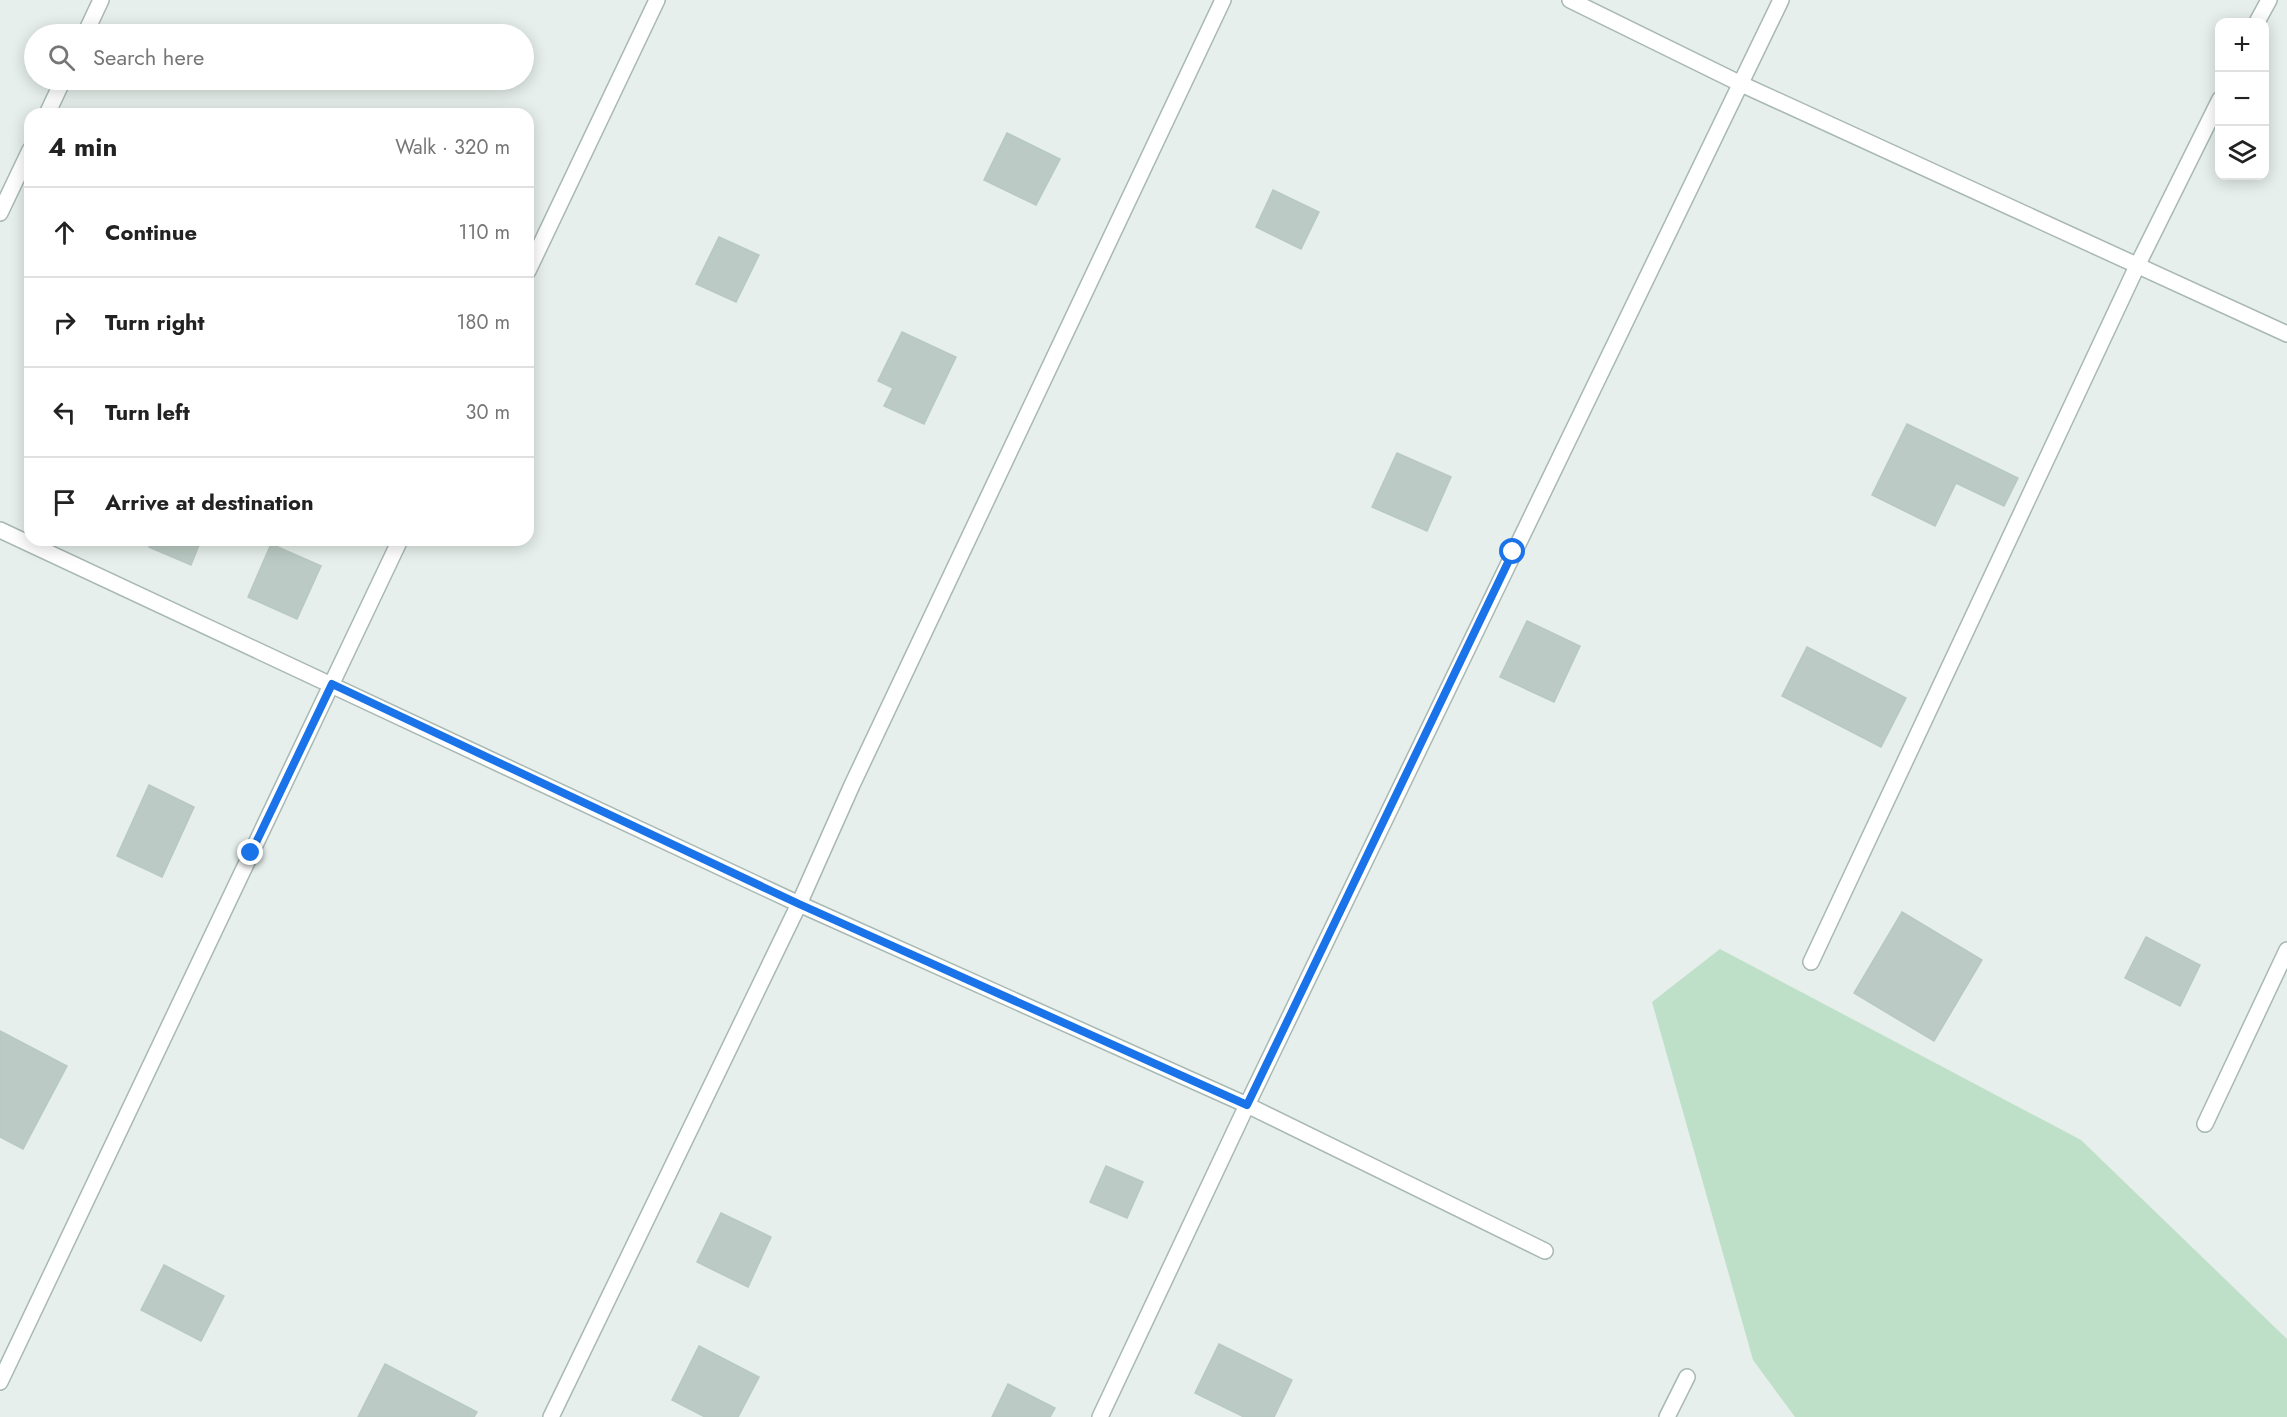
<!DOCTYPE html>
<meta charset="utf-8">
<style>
:root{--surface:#fff;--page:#f2f2f2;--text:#222;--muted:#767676;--line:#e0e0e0}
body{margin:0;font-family:Jost,sans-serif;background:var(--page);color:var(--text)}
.controls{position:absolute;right:18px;top:18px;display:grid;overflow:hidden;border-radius:12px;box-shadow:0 3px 15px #0003}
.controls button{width:54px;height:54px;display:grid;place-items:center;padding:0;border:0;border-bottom:2px solid var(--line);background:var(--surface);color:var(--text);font:30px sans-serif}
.stop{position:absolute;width:18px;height:18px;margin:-14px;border:4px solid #1a73e8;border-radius:50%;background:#fff}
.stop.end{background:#1a73e8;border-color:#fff;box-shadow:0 2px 6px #0008}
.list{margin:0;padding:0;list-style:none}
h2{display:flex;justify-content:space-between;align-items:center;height:78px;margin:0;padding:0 24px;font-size:26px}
h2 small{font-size:20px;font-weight:400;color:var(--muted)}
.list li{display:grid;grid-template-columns:39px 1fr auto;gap:18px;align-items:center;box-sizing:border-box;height:90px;padding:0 24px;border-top:2px solid var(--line)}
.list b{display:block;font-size:22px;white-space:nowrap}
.list em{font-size:20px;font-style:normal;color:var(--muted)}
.icon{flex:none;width:33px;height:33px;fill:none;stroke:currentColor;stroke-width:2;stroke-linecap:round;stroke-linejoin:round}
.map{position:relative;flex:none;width:2287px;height:1417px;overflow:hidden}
.search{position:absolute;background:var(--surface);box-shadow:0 3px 15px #0003;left:24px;top:24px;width:510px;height:66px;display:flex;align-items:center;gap:15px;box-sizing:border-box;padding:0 21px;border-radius:33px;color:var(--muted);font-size:22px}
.panel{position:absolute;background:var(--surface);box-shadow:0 3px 15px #0003;left:24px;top:108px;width:510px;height:438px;border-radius:18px}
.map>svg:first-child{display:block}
</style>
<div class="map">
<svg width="2287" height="1417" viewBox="0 0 2287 1417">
<rect width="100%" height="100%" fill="#e6efeb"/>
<polygon fill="#bfe0c8" points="1720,949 2081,1140 2287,1339 2287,1417 1795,1417 1753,1360 1652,1002"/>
<g fill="#bbcac4" stroke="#b8c9c2" stroke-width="1.5">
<polygon points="1007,133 1060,159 1036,205 984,180"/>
<polygon points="1273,190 1319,212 1301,249 1256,227"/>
<polygon points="719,237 759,255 736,302 696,284"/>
<polygon points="902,332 956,357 924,424 884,406 893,388 878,381"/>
<polygon points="1907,424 2018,478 2004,506 1956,483 1935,526 1872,495"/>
<polygon points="1397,453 1451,477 1427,531 1372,507"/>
<polygon points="152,540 201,540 191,565 149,547"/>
<polygon points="271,544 321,566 297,619 248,597"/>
<polygon points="1527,621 1580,646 1554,702 1500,677"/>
<polygon points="1807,647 1906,698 1881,747 1782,696"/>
<polygon points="149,785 194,807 162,877 117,856"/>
<polygon points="1902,912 1982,960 1934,1041 1854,993"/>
<polygon points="2146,937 2200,965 2180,1006 2125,978"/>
<polygon points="0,1031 67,1066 23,1149 0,1137"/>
<polygon points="1106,1166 1143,1182 1127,1218 1090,1202"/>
<polygon points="721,1213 771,1237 748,1287 697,1262"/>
<polygon points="164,1265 224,1296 201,1341 141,1310"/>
<polygon points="1219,1344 1292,1380 1274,1417 1244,1417 1195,1393"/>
<polygon points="699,1346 759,1377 738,1417 705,1417 672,1400"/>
<polygon points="385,1364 477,1412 474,1417 358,1417"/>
<polygon points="1008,1384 1055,1408 1050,1417 992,1417"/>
</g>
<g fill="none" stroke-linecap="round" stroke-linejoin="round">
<defs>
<g id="service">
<polyline points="1570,0 1739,83 2287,334"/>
<polyline points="2257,22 2269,0"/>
<polyline points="85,34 101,0"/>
<polyline points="47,114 63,80"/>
<polyline points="0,213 30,150"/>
<polyline points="528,271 657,0"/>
<polyline points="0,530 799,904 1247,1105 1545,1251"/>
<polyline points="1811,962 2138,264 2220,99"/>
<polyline points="2205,1124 2287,950"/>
<polyline points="0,1382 400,540"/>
<polyline points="551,1417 799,904 852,785 1223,0"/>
<polyline points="1100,1417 1247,1105 1781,0"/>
<polyline points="1667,1417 1687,1377"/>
</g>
</defs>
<use href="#service" stroke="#a8b8b2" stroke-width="18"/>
<use href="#service" stroke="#fff" stroke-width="15"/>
</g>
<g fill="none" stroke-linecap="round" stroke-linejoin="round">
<polyline stroke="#1a73e8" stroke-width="8" points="251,853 332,684 799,904 1247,1105 1513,552"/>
</g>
</svg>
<div class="controls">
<button>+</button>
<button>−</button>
<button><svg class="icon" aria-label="layers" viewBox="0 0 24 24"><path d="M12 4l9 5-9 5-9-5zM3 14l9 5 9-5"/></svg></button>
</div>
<div class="stop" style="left:1513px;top:552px"></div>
<div class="stop end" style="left:251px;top:853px"></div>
<div class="search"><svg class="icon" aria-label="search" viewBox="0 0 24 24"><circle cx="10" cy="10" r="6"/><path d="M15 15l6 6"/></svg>Search here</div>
<section class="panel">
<h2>4 min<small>Walk · 320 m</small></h2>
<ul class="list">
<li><svg class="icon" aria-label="ahead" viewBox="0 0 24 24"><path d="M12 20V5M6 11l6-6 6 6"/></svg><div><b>Continue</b></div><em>110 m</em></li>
<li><svg class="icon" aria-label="right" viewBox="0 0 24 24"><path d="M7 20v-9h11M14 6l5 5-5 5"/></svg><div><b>Turn right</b></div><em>180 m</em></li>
<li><svg class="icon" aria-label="left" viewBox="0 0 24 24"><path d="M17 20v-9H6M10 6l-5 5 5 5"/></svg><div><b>Turn left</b></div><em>30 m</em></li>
<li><svg class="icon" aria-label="arrive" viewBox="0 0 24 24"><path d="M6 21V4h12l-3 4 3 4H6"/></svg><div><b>Arrive at destination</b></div></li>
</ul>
</section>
</div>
